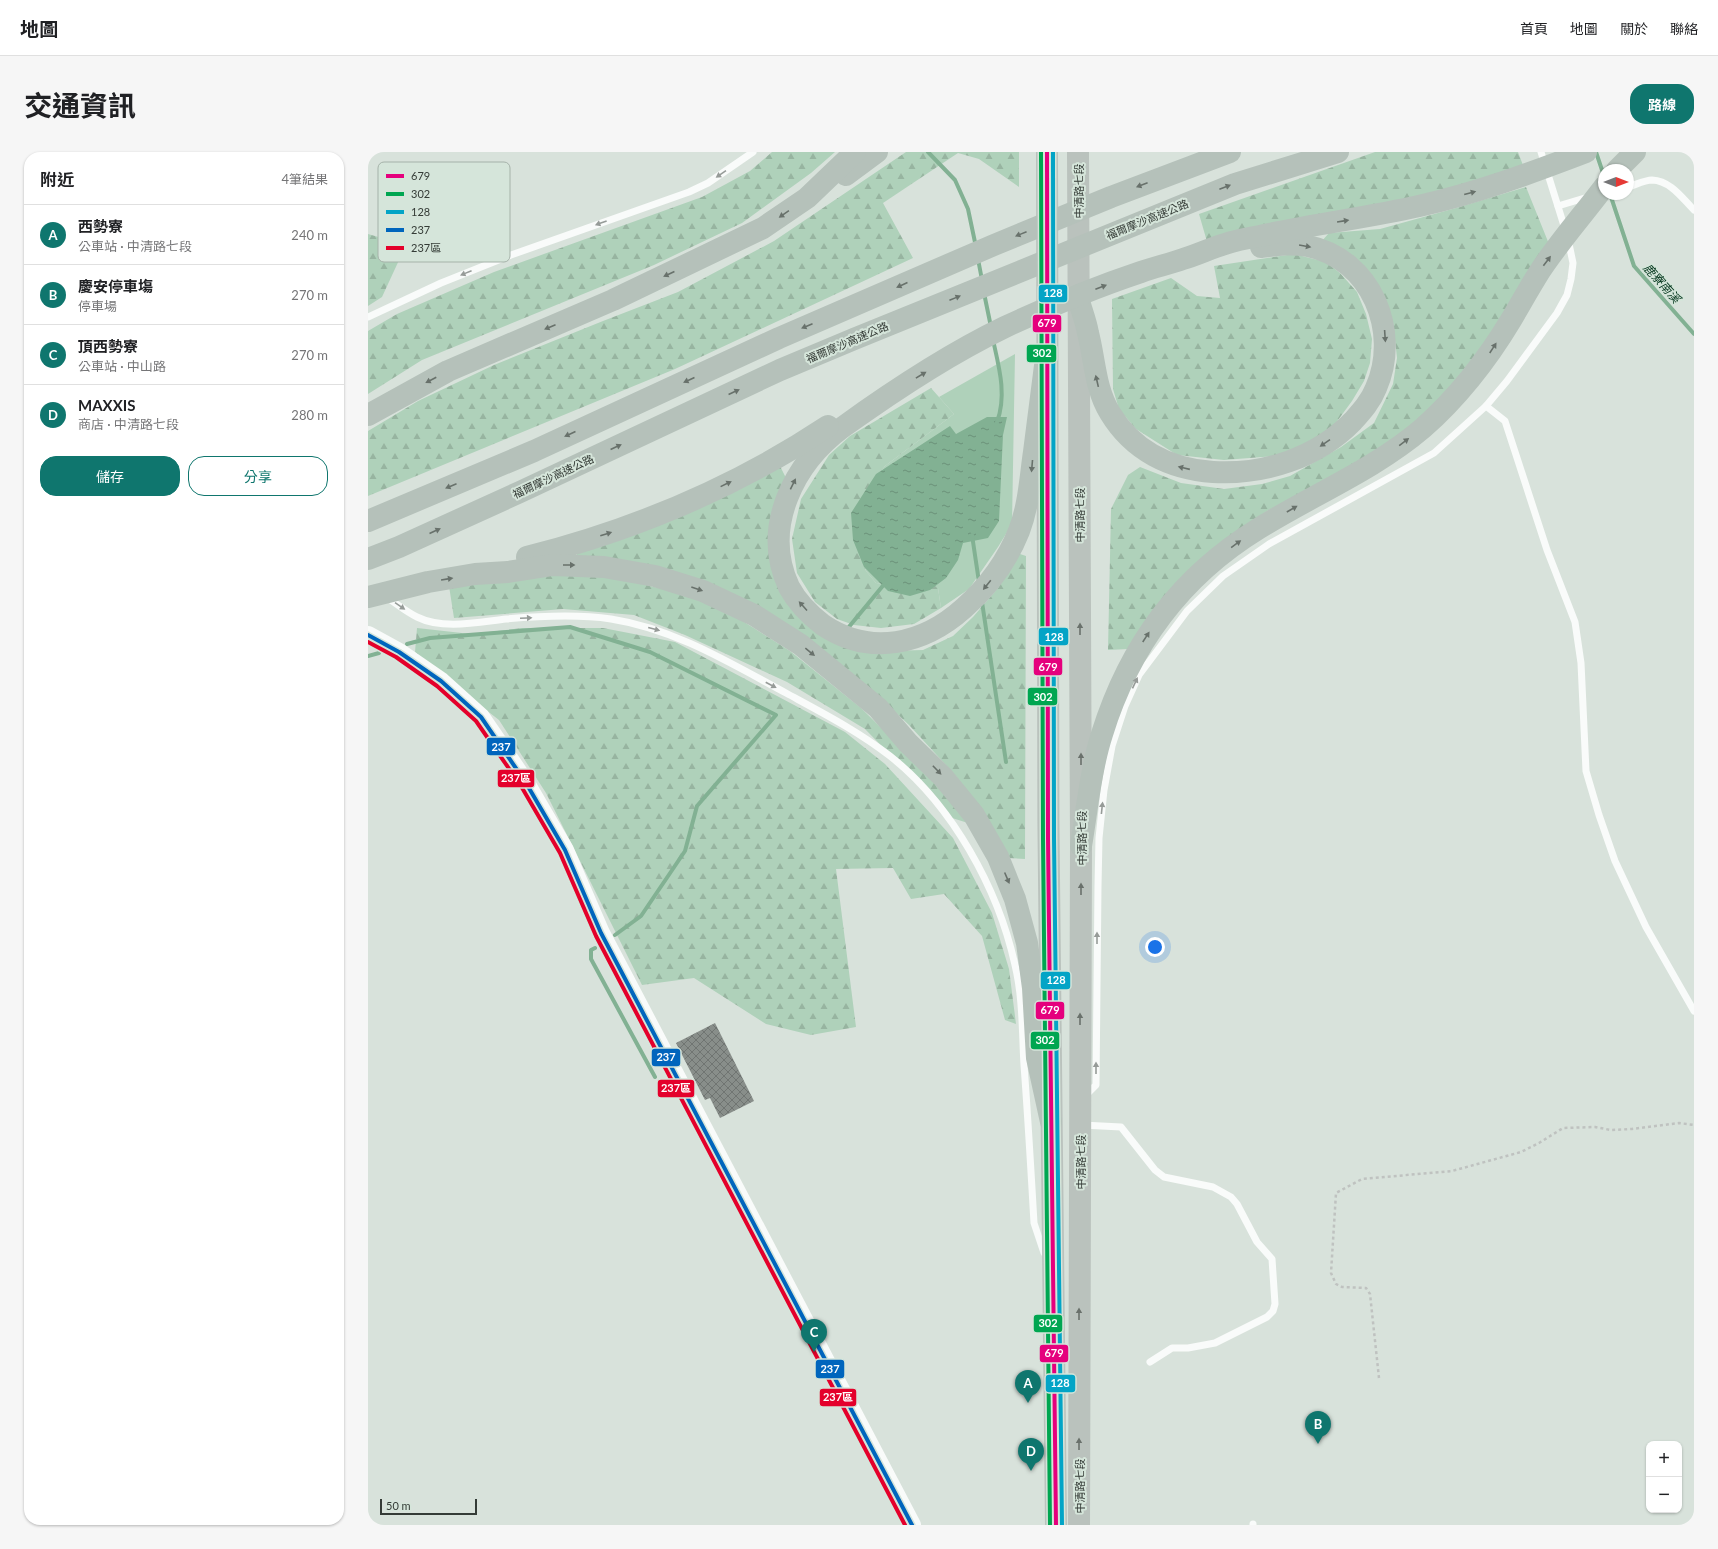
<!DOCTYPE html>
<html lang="zh-TW">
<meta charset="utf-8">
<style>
:root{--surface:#fff;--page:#f6f6f6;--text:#202124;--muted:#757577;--line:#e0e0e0;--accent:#0f766e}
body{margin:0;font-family:Lato,"Noto Sans TC",sans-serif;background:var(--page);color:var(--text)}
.controls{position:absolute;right:12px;bottom:12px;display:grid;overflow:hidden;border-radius:8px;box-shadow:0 1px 3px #0004}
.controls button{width:36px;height:36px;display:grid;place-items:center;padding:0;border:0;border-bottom:1px solid var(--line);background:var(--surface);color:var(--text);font:20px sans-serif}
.compass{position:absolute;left:1230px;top:12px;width:36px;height:36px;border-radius:50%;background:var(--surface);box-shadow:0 1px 3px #0004;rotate:90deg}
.scale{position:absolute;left:12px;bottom:10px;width:97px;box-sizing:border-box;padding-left:4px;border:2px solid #343b36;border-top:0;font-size:11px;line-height:14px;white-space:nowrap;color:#343b36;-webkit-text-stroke:3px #d5e5da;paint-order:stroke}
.you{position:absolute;left:787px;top:795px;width:14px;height:14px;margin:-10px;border:3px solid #fff;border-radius:50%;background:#1a73e8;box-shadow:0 0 0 6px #1a73e833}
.badge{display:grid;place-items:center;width:26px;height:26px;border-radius:50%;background:var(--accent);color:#fff;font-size:13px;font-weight:700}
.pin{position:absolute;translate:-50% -33px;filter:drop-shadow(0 1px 2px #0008)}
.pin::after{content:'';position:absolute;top:21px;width:14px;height:12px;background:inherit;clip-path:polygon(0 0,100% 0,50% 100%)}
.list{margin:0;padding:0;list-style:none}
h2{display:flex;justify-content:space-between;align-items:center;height:52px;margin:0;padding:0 16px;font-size:17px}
h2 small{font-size:13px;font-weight:400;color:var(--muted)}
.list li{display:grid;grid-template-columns:26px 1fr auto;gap:12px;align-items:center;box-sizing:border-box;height:60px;padding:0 16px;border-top:1px solid var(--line)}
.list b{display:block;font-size:15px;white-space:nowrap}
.list p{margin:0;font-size:13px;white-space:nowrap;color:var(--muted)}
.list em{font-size:13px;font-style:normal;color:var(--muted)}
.actions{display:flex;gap:8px;padding:12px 16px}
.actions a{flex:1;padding:9px 0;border:1px solid var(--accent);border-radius:16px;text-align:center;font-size:14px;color:var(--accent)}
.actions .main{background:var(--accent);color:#fff}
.map{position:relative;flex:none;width:1326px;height:1373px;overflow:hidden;border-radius:16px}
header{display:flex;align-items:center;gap:24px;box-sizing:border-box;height:56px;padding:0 20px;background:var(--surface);border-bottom:1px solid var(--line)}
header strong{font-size:19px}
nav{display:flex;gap:22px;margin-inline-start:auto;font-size:14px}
.intro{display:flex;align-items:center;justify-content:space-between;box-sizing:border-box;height:96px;padding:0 24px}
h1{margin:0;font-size:28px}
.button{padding:10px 18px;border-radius:16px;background:var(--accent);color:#fff;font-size:14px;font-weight:700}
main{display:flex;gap:24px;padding:0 24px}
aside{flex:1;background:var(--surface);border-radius:16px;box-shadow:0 1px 3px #0004}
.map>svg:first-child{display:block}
</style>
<header>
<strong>地圖</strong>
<nav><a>首頁</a><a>地圖</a><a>關於</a><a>聯絡</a></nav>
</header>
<div class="intro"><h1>交通資訊</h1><a class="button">路線</a></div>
<main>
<aside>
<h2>附近<small>4筆結果</small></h2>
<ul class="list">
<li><span class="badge">A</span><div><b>西勢寮</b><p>公車站 · 中清路七段</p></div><em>240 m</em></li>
<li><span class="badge">B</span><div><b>慶安停車塲</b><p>停車場</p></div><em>270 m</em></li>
<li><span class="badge">C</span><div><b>頂西勢寮</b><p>公車站 · 中山路</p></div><em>270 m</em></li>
<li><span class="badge">D</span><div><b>MAXXIS</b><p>商店 · 中清路七段</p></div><em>280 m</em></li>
</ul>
<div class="actions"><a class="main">儲存</a><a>分享</a></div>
</aside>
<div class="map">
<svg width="1326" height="1373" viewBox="0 0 1326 1373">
<defs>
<pattern id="forest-firs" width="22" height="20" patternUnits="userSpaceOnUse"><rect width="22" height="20" fill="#afd1ba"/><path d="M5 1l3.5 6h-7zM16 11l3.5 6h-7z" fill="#97b4a0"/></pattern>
<pattern id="water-ripples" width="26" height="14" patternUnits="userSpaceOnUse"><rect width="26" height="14" fill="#82b193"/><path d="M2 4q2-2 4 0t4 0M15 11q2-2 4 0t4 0" fill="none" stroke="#6b9179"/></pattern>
<pattern id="building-cross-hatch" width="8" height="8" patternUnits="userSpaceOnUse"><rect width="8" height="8" fill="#888e8a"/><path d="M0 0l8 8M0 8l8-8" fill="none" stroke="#707572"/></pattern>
</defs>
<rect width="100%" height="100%" fill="#d8e2db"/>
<polygon fill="#afd1ba" points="647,202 644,372 630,395 601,437 573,456 570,436 534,434 508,431 498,419 488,390 495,345 517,314 586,262 571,245"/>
<g fill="url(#forest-firs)">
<polygon points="404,0 467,0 443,21 374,71 286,113 54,208 0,242 0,179 29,162 126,120 334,45 382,19"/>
<polygon points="538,0 651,0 651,35 611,7 590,1 515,51 545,106 307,217 0,344 0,279 50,249 126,213 235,169 310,140 406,89"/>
<polygon points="1007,0 1150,0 1156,16 1106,33 840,93 831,62"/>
<polygon points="1158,35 1181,92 1138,163 1074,246 1027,287 969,324 899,359 865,382 760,497 740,498 743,357 760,323 772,315 813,331 856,337 894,332 922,324 973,295 1006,271 1025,232 1029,206 1025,170 1014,140 953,90 961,81 1012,77 1088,56"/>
<polygon points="0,82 38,93 14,145 0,154"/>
<polygon points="926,102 958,110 972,121 989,140 998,162 1004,187 1002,211 996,229 984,249 962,279 942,292 906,304 856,308 809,303 768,277 751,257 745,237 744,147 803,126 829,144 852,146 846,114"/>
<polygon points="563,236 586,262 517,314 495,345 488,390 498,419 508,431 534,434 556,427 570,436 573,456 546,472 513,476 486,473 469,467 447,450 429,421 424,387 433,347 461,303 482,284"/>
<polygon points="412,314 419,328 419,444 519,499 555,498 585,484 605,465 630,436 649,401 658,404 657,707 640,706 588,624 542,574 501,535 396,460 209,406 209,398"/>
<polygon points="183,422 246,425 343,449 422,499 493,556 562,624 600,671 584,666 497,577 419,530 317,483 266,463 195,457 86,466 81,434"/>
<polygon points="49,476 103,482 154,476 235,476 307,490 477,580 517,612 585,686 624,761 641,817 648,872 637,868 614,784 576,742 543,747 525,716 468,717 488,875 443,883 398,872 326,826 274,833 178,641 131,568 78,527 47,500"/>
</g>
<polygon fill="url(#water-ripples)" points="619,265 639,265 635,283 631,369 620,386 595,391 590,408 578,426 562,438 542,444 520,439 496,415 485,388 483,361 508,322 582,274 588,282"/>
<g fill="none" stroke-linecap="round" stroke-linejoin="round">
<g stroke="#82b193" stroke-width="4">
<polyline points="560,0 587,28 600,57 608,95"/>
<polyline points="1228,0 1236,24"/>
<polyline points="1242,42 1266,114 1326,182"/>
<polyline points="610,107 614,128"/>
<polyline points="616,141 623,175"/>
<path d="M625,188c6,27 14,55 4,82"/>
<polyline points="604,383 611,430"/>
<polyline points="614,450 638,610"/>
<polyline points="480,476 518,430"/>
<polyline points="39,492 62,486 202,475 282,500 408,563 329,654 317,699 273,764 247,783"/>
<polyline points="0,504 11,501"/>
<polyline points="227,796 223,798 223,807 287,925"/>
</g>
</g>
<polygon fill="url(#building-cross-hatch)" points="347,871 386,949 352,966 342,946 337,948 308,891"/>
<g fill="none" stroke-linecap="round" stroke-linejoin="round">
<polyline stroke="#bfc2c0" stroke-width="2.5" stroke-dasharray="3 3" stroke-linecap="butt" points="1011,1226 1002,1142 998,1136 974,1135 968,1132 963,1121 968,1041 994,1027 1084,1019 1153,1000 1171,991 1195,976 1227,975 1243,978 1264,977 1311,971 1326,973"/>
<g stroke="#f9fbfa" stroke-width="7">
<polyline points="1173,0 1197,77"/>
<path d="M1260,35c7,-2 17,-7 24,-7 19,1 30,18 42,30"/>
<polyline points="1190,54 1220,45"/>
<polyline points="0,165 73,131 143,103 321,40 340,31 385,0"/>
<polyline points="1118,254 1137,269 1179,398 1207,470 1213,511 1218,619 1231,663 1247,709 1278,775 1326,859"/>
<path d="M18,445c10,6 20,15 31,20 26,13 62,5 89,2 34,-3 71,-5 105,0 64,10 119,44 175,74 35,19 72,38 104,63 62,49 108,132 125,209 8,33 7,67 9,100 4,53 7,106 10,158l10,30"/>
<polyline points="717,944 728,933 730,734 731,686 736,638 744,594 757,554 771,523 819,459 855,424 901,392 1066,301 1118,254 1139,229 1189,161 1199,143 1203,127 1205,111 1200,87"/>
<polyline points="714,973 753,975 787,1018 796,1025 845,1035 863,1045 869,1052 889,1090 904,1107 907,1152 905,1159 899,1165 847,1191 820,1196 804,1196 782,1210"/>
<polyline points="885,1373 885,1372"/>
</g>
<polyline stroke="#f9fbfa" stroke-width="18" points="0,483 31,500 73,529 113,565 158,631 197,698 233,781 544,1373"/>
<g stroke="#bac2bd" stroke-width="22">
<path d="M679,0c-1,458 2,915 9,1373"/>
<polyline points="710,0 713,694 711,1373"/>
</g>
<g stroke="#b5c1ba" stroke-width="22">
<polyline points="1249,18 1267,0"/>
<polyline points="478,23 509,0"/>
<path d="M710,146c3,11 8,23 10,35 7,27 7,56 22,80 23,38 60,56 103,59 51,3 104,-14 140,-51 9,-10 18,-20 23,-33 25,-57 -5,-129 -68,-142 -16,-3 -31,-1 -47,1"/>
<path d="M678,206c-4,31 -8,63 -12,94 -4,27 -5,53 -15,79 -12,30 -31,56 -55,77 -40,36 -93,49 -141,17 -13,-10 -26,-23 -34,-38 -28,-60 5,-124 54,-160 50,-36 106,-73 162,-100 43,-20 91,-40 136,-55 14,-5 28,-8 42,-13 14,-4 28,-11 42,-15 11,-4 23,-6 35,-8 53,-12 106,-18 159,-30 58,-13 112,-33 167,-54"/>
<polyline points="0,263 80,219 245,148 395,76 439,46 487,0"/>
<polyline points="0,369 166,299 411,186 626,93 743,45 862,0"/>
<path d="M159,405c107,-27 209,-70 301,-131"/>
<polyline points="0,407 31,395 152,340 412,218 486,187 867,32 970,0"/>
<polyline points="0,445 60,430 107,422 140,420 185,413 236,415 287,424 335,439 386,463 433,493 510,556 540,591 575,625 606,663 630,705 647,747 659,791 665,836 669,906 683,970"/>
<path d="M713,694c6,-36 10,-78 21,-112 27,-87 78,-157 156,-205 54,-34 116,-59 165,-101 35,-31 64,-68 88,-108 10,-17 19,-33 29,-49 19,-29 43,-56 64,-84"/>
</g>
<defs>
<polyline id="bus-1" points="679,0 680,686 688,1373"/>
<polyline id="bus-2" points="673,0 675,687 682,1373"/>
<polyline id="bus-3" points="685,0 686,686 694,1373"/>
<polyline id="bus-4" points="0,483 31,500 73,529 113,565 158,631 197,698 233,781 544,1373"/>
<polyline id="bus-5" points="0,490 28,505 69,534 108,569 153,634 192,701 228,784 537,1373"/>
</defs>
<use href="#bus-1" stroke="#d5e5da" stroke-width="7"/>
<use href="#bus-2" stroke="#d5e5da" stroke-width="7"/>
<use href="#bus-3" stroke="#d5e5da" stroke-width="7"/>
<use href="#bus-4" stroke="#d5e5da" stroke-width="7"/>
<use href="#bus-5" stroke="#d5e5da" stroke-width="7"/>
<use href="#bus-1" stroke="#e5007d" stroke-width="4"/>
<use href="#bus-2" stroke="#00a651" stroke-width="4"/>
<use href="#bus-3" stroke="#03a4c6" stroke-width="4"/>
<use href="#bus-4" stroke="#0065bd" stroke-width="4"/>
<use href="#bus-5" stroke="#e4002b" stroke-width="4"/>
</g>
<defs><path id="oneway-solid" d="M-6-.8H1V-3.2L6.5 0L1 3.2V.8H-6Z"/></defs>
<g fill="#969b98">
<use href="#oneway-solid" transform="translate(353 22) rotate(146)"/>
<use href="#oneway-solid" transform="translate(233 71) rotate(160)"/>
<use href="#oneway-solid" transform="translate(98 121) rotate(158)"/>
<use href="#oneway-solid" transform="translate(32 454) rotate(34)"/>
<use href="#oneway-solid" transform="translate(158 466) rotate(-3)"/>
<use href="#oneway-solid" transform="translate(286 477) rotate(15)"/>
<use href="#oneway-solid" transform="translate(767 531) rotate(-65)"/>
<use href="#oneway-solid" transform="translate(403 533) rotate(28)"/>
<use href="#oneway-solid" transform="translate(734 656) rotate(-84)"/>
<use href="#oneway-solid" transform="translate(729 786) rotate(-90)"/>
<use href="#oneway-solid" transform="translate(728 916) rotate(-90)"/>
</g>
<g fill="#68716b">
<use href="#oneway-solid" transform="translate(774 33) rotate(159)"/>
<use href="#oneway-solid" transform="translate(857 35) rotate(-21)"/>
<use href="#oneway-solid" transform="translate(1102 41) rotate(-15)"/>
<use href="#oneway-solid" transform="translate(416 62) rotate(145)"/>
<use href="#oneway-solid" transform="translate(975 69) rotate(-9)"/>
<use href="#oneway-solid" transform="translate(653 82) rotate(158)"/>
<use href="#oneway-solid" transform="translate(937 94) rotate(10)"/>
<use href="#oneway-solid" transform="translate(1179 109) rotate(-53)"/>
<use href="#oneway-solid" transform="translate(301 122) rotate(155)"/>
<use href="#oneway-solid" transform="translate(534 133) rotate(156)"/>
<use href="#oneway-solid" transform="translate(733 135) rotate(-21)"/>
<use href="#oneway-solid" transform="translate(587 146) rotate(-22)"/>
<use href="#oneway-solid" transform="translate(439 174) rotate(157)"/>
<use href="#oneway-solid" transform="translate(182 175) rotate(157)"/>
<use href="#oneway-solid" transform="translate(1017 184) rotate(86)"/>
<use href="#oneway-solid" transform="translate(1125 196) rotate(-57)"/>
<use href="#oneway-solid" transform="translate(553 223) rotate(-31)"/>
<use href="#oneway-solid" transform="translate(63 228) rotate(152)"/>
<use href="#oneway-solid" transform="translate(321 228) rotate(156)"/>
<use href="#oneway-solid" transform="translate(729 229) rotate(-103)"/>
<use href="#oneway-solid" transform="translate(366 240) rotate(-25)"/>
<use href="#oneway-solid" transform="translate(202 282) rotate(156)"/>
<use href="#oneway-solid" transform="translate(1036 290) rotate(-37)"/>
<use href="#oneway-solid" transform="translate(957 291) rotate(146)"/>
<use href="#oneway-solid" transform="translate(248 295) rotate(-25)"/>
<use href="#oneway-solid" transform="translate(664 314) rotate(95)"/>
<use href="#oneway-solid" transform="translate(816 316) rotate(-167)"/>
<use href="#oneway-solid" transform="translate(358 332) rotate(-26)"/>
<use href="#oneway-solid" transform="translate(425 332) rotate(-64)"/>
<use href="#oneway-solid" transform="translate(83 334) rotate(157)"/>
<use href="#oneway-solid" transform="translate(924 357) rotate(-30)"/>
<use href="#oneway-solid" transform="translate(67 379) rotate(-24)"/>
<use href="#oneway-solid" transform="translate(238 382) rotate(-18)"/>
<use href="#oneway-solid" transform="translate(868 392) rotate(-36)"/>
<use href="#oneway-solid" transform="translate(201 413)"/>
<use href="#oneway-solid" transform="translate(79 427) rotate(-9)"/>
<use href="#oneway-solid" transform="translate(619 433) rotate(129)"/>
<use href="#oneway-solid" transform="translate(329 437) rotate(19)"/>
<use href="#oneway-solid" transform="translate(435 454) rotate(-132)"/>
<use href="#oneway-solid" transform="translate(778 485) rotate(-57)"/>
<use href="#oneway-solid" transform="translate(442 500) rotate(39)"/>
<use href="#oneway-solid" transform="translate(569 618) rotate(46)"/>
<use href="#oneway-solid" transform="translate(639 726) rotate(67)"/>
</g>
<g fill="#6a716c">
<use href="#oneway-solid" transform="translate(712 477) rotate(-90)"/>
<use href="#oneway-solid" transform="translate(713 607) rotate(-90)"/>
<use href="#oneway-solid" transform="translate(713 737) rotate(-90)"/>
<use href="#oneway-solid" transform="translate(712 867) rotate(-90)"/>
<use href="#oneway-solid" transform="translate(711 1162) rotate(-90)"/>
<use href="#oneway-solid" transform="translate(711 1292) rotate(-90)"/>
</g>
<g text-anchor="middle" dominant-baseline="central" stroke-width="4" stroke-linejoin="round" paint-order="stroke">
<g font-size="11" fill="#343b36" stroke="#d5e5da">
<text transform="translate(710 39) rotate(-90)">中清路七段</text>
<text transform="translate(779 67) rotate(-22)">福爾摩沙高速公路</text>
<text transform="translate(479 190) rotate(-23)">福爾摩沙高速公路</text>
<text transform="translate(185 324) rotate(-25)">福爾摩沙高速公路</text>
<text transform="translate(711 363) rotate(-90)">中清路七段</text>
<text transform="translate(713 686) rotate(-90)">中清路七段</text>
<text transform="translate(712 1010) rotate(-90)">中清路七段</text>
<text transform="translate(711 1334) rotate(-90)">中清路七段</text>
</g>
<g font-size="12" font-style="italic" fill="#00341a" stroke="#d5e5da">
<text transform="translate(1294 131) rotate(48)">鹿寮南溪</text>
</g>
</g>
<rect x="10" y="10" width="132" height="100" rx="6" fill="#d5e5da" stroke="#a5b2a9" stroke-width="1"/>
<rect x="18" y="22" width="18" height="4" fill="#e5007d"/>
<rect x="18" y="40" width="18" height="4" fill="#00a651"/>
<rect x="18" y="58" width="18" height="4" fill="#03a4c6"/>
<rect x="18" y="76" width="18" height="4" fill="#0065bd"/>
<rect x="18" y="94" width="18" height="4" fill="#e4002b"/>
<g font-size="11" fill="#343b36">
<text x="43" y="28">679</text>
<text x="43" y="46">302</text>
<text x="43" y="64">128</text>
<text x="43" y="82">237</text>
<text x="43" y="100">237區</text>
</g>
<g stroke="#d5e5da" stroke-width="1.5">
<rect x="670" y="132" width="30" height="19" rx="4" fill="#03a4c6"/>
<rect x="664" y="162" width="30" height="19" rx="4" fill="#e5007d"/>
<rect x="658" y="192" width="31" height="19" rx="4" fill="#00a651"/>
<rect x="670" y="475" width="31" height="19" rx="4" fill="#03a4c6"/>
<rect x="665" y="505" width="30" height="19" rx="4" fill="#e5007d"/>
<rect x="659" y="535" width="31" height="19" rx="4" fill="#00a651"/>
<rect x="118" y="585" width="30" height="19" rx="4" fill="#0065bd"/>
<rect x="129" y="617" width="38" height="19" rx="4" fill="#e4002b"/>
<rect x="672" y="819" width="31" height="19" rx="4" fill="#03a4c6"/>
<rect x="667" y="849" width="30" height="19" rx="4" fill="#e5007d"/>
<rect x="662" y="879" width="30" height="19" rx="4" fill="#00a651"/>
<rect x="283" y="896" width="30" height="19" rx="4" fill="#0065bd"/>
<rect x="289" y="927" width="38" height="19" rx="4" fill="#e4002b"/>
<rect x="665" y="1162" width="30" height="19" rx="4" fill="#00a651"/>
<rect x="671" y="1192" width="30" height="19" rx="4" fill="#e5007d"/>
<rect x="447" y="1207" width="30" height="20" rx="4" fill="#0065bd"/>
<rect x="677" y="1222" width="31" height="19" rx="4" fill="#03a4c6"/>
<rect x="451" y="1236" width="38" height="19" rx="4" fill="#e4002b"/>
</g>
<g font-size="11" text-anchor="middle" font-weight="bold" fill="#fff">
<text x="685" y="145">128</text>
<text x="679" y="175">679</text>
<text x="674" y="205">302</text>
<text x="686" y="489">128</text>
<text x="680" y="519">679</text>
<text x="675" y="549">302</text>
<text x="133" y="599">237</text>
<text x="148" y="630">237區</text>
<text x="688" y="832">128</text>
<text x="682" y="862">679</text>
<text x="677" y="892">302</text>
<text x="298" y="909">237</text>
<text x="308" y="940">237區</text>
<text x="680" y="1175">302</text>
<text x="686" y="1205">679</text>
<text x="462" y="1221">237</text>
<text x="692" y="1235">128</text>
<text x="470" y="1249">237區</text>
</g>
</svg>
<div class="controls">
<button>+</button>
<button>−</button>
</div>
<svg class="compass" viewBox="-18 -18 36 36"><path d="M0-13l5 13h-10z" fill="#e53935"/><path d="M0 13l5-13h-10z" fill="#757577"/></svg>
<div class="scale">50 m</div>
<div class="you"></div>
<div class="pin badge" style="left:660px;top:1251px">A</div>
<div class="pin badge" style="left:950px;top:1292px">B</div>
<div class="pin badge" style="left:446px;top:1200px">C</div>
<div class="pin badge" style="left:663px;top:1319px">D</div>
</div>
</main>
